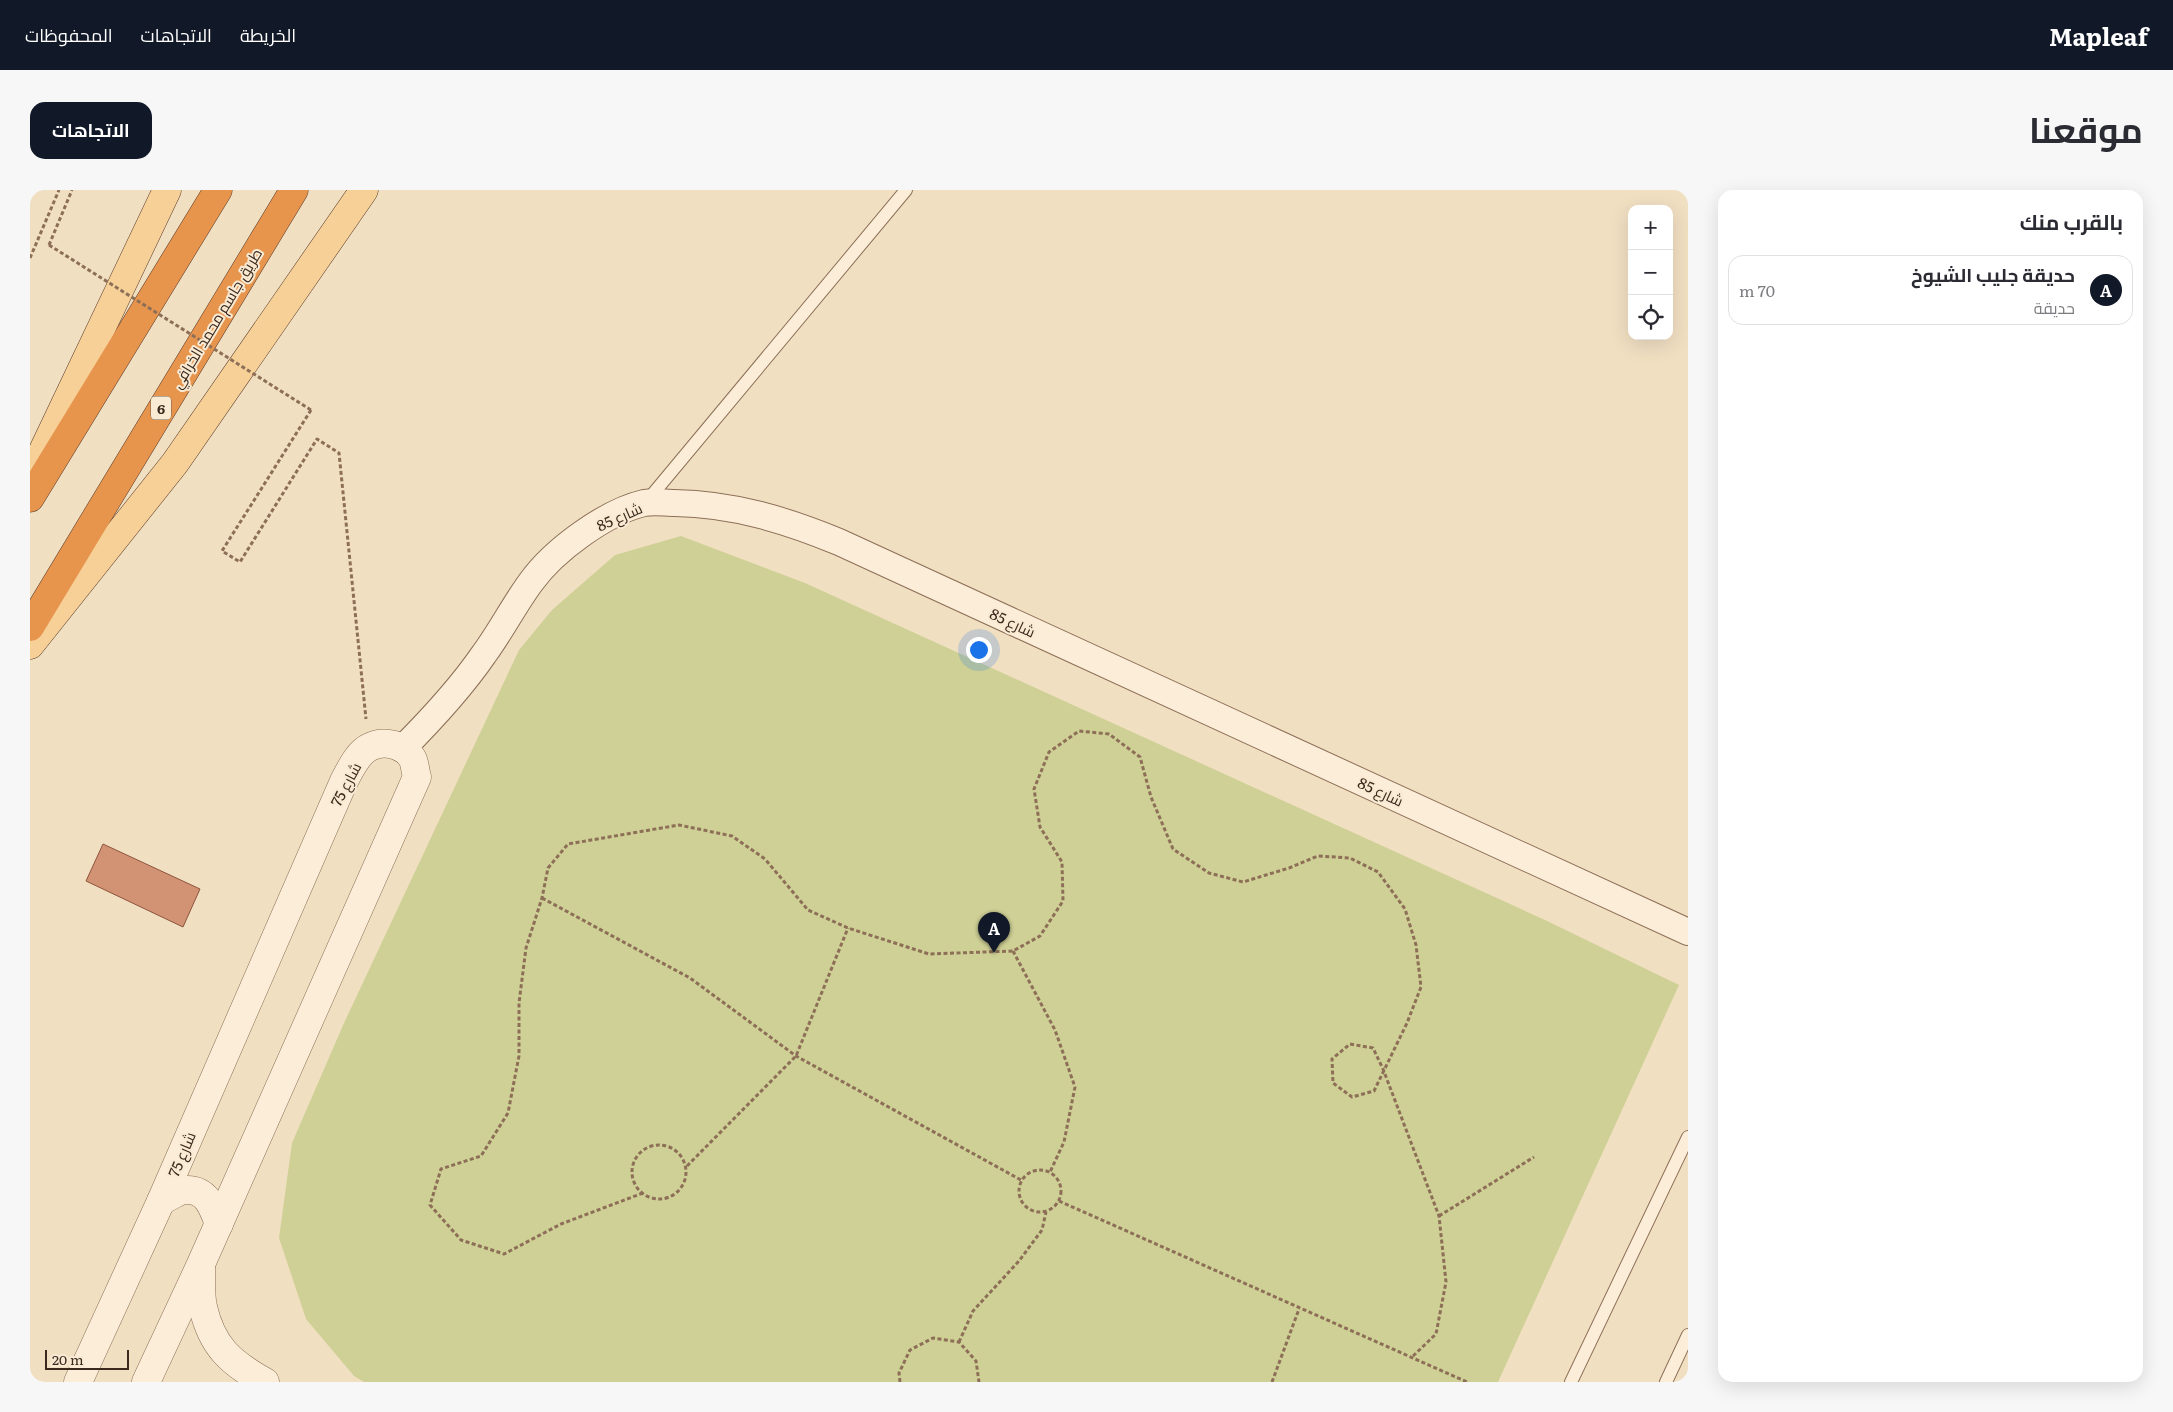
<!DOCTYPE html>
<html lang="ar">
<meta charset="utf-8">
<style>
:root{--surface:#fff;--page:#f7f7f7;--text:#2b2b33;--muted:#7c7c81;--line:#e1e1e2;--accent:#111827}
body{margin:0;font-family:Literata,Cairo,serif;background:var(--page);color:var(--text);direction:rtl}
.controls{position:absolute;right:15px;top:15px;display:grid;overflow:hidden;border-radius:10px;box-shadow:0 5px 20px #0002}
.controls button{width:45px;height:45px;display:grid;place-items:center;padding:0;border:0;border-bottom:1px solid var(--line);background:var(--surface);color:var(--text);font:25px sans-serif}
.scale{position:absolute;left:15px;bottom:12px;width:84px;box-sizing:border-box;padding-left:5px;border:2px solid #3c291d;border-top:0;font-size:14px;line-height:18px;white-space:nowrap;color:#3c291d;-webkit-text-stroke:4px #f8ead3;paint-order:stroke}
.you{position:absolute;left:948px;top:459px;width:18px;height:18px;margin:-12px;border:4px solid #fff;border-radius:50%;background:#1a73e8;box-shadow:0 0 0 8px #1a73e833}
.badge{display:grid;place-items:center;width:32px;height:32px;border-radius:50%;background:var(--accent);color:#fff;font-size:16px;font-weight:700}
.pin{position:absolute;translate:-50% -41px;filter:drop-shadow(0 1px 2px #0008)}
.pin::after{content:'';position:absolute;top:26px;width:18px;height:15px;background:inherit;clip-path:polygon(0 0,100% 0,50% 100%)}
.list{margin:0;padding:0;list-style:none}
h2{display:flex;justify-content:space-between;align-items:center;height:65px;margin:0;padding:0 20px;font-size:21px}
h2 small{font-size:16px;font-weight:400;color:var(--muted)}
.list li{display:grid;grid-template-columns:32px 1fr auto;gap:15px;align-items:center;box-sizing:border-box;height:70px;margin:0 10px 10px;padding:0 10px;border:1px solid var(--line);border-radius:15px}
.list b{display:block;font-size:19px;white-space:nowrap}
.list p{margin:0;font-size:16px;white-space:nowrap;color:var(--muted)}
.list em{font-size:16px;font-style:normal;color:var(--muted)}
.icon{flex:none;width:28px;height:28px;fill:none;stroke:currentColor;stroke-width:2;stroke-linecap:round;stroke-linejoin:round}
.map{position:relative;flex:none;width:1658px;height:1192px;overflow:hidden;direction:ltr;border-radius:15px}
header{display:flex;align-items:center;gap:30px;box-sizing:border-box;height:70px;padding:0 25px;background:var(--accent);color:#fff}
header strong{font-size:24px}
nav{display:flex;gap:28px;margin-inline-start:auto;font-size:18px}
.intro{display:flex;align-items:center;justify-content:space-between;box-sizing:border-box;height:120px;padding:0 30px}
h1{margin:0;font-size:35px}
.button{padding:12px 22px;border-radius:15px;background:var(--accent);color:#fff;font-size:18px;font-weight:700}
main{display:flex;gap:30px;padding:0 30px}
aside{flex:1;background:var(--surface);border-radius:15px;box-shadow:0 5px 20px #0002}
.map>svg:first-child{display:block}
</style>
<header>
<strong>Mapleaf</strong>
<nav><a>الخريطة</a><a>الاتجاهات</a><a>المحفوظات</a></nav>
</header>
<div class="intro"><h1>موقعنا</h1><a class="button">الاتجاهات</a></div>
<main>
<aside>
<h2>بالقرب منك<small></small></h2>
<ul class="list">
<li><span class="badge">A</span><div><b>حديقة جليب الشيوخ</b><p>حديقة</p></div><em>70 m</em></li>
</ul>
</aside>
<div class="map">
<svg width="1658" height="1192" viewBox="0 0 1658 1192">
<rect width="100%" height="100%" fill="#f1dfc2"/>
<polygon fill="#cfd095" points="651,346 775,393 1515,730 1649,795 1468,1192 334,1192 324,1186 276,1129 249,1048 262,953 314,833 489,460 522,420 585,365"/>
<polygon fill="#d29375" stroke="#8e543c" points="73,654 170,699 153,737 56,691"/>
<g fill="none" stroke-linecap="round" stroke-linejoin="round">
<defs>
<g id="service">
<polyline points="617,311 876,0"/>
<polyline points="1541,1192 1658,947"/>
<polyline points="1636,1192 1658,1145"/>
</g>
<path id="minor" d="M372,559c30,-30 58,-60 82,-95 17,-23 30,-49 47,-72 23,-32 75,-70 113,-79 10,-2 21,0 31,0 58,1 111,17 164,39l849,390"/>
<g id="tertiary">
<path d="M131,1011c7,-3 18,-11 25,-11 21,-1 27,18 33,34"/>
<path d="M171,1078c1,13 -1,27 2,39 9,40 28,56 62,75"/>
<path d="M48,1192l83,-181 183,-420c6,-11 14,-29 26,-34 13,-7 34,-3 42,11 3,4 3,13 5,19l-216,487 -55,118"/>
</g>
<g id="primary">
<polyline points="0,288 137,0"/>
<polyline points="0,455 145,273 334,0"/>
</g>
<g id="motorway">
<polyline points="0,308 188,0"/>
<polyline points="0,437 264,0"/>
</g>
</defs>
<use href="#service" stroke="#8d6f58" stroke-width="14"/>
<use href="#minor" stroke="#8d6f58" stroke-width="28"/>
<use href="#tertiary" stroke="#8d6f58" stroke-width="29"/>
<use href="#primary" stroke="#5a3d2c" stroke-width="29"/>
<use href="#motorway" stroke="#5a3d2c" stroke-width="29"/>
<g stroke="#8d6f58" stroke-width="3" stroke-dasharray="4 2.5" stroke-linecap="butt">
<polyline points="19,55 42,0"/>
<polyline points="0,68 29,0"/>
<polyline points="281,220 192,361 210,372 287,249 309,263 336,529"/>
<polyline points="512,708 660,788 766,866 991,990"/>
<polyline points="983,761 1025,840 1045,897 1034,952 1020,982"/>
<circle cx="629" cy="982" r="27"/>
<polyline points="657,976 766,866 818,738"/>
<circle cx="1010" cy="1001" r="21"/>
<polyline points="613,1003 531,1034 474,1064 431,1050 400,1015 411,979 451,966 478,923 489,866 489,813 496,758 512,708 518,678 538,654 649,635 702,646 735,669 778,720 818,738 899,764 983,761 1010,746 1033,711 1032,672 1010,637 1004,599 1019,562 1049,541 1079,544 1110,567 1121,607 1143,659 1179,683 1213,692 1259,678 1288,666 1320,668 1348,682 1375,719 1386,755 1391,797 1377,833 1344,901 1322,907 1303,893 1302,869 1320,854 1343,858 1353,879 1409,1026 1416,1092 1406,1144 1381,1168"/>
<polyline points="1029,1011 1437,1192"/>
<polyline points="1409,1026 1504,967"/>
<polyline points="929,1152 943,1121 989,1071 1012,1040 1016,1022"/>
<polyline points="870,1192 869,1183 880,1160 903,1148 929,1152 946,1171 949,1192"/>
<polyline points="1242,1192 1269,1119"/>
</g>
<use href="#service" stroke="#fbedd7" stroke-width="12"/>
<use href="#minor" stroke="#fbedd7" stroke-width="26"/>
<use href="#tertiary" stroke="#fbedd7" stroke-width="28"/>
<use href="#primary" stroke="#f7d098" stroke-width="28"/>
<use href="#motorway" stroke="#e7944d" stroke-width="28"/>
<polyline stroke="#8d6f58" stroke-width="3" stroke-dasharray="4 2.5" stroke-linecap="butt" points="19,55 281,220"/>
</g>
<g text-anchor="middle" dominant-baseline="central" stroke-width="4" stroke-linejoin="round" paint-order="stroke">
<rect fill="#f8ead3" stroke="#746354" stroke-width="1" x="121" y="206.5" width="20" height="23" rx="4"/>
<g font-size="14" font-weight="bold" fill="#3c291d">
<text x="131" y="218">6</text>
</g>
<g font-size="15" fill="#3c291d" stroke="#f8ead3">
<text transform="translate(186 128) rotate(-59)">طريق جاسم محمد الخرافي</text>
<text transform="translate(589 326) rotate(-24)">شارع 85</text>
<text transform="translate(983 432) rotate(25)">شارع 85</text>
<text transform="translate(315 594) rotate(-62)">شارع 75</text>
<text transform="translate(1351 601) rotate(25)">شارع 85</text>
<text transform="translate(151 964) rotate(-67)">شارع 75</text>
</g>
</g>
</svg>
<div class="controls">
<button>+</button>
<button>−</button>
<button><svg class="icon" aria-label="locate" viewBox="0 0 24 24"><circle cx="12" cy="12" r="6"/><path d="M12 2v4M12 18v4M2 12h4M18 12h4"/></svg></button>
</div>
<div class="scale">20 m</div>
<div class="you"></div>
<div class="pin badge" style="left:964px;top:763px">A</div>
</div>
</main>
